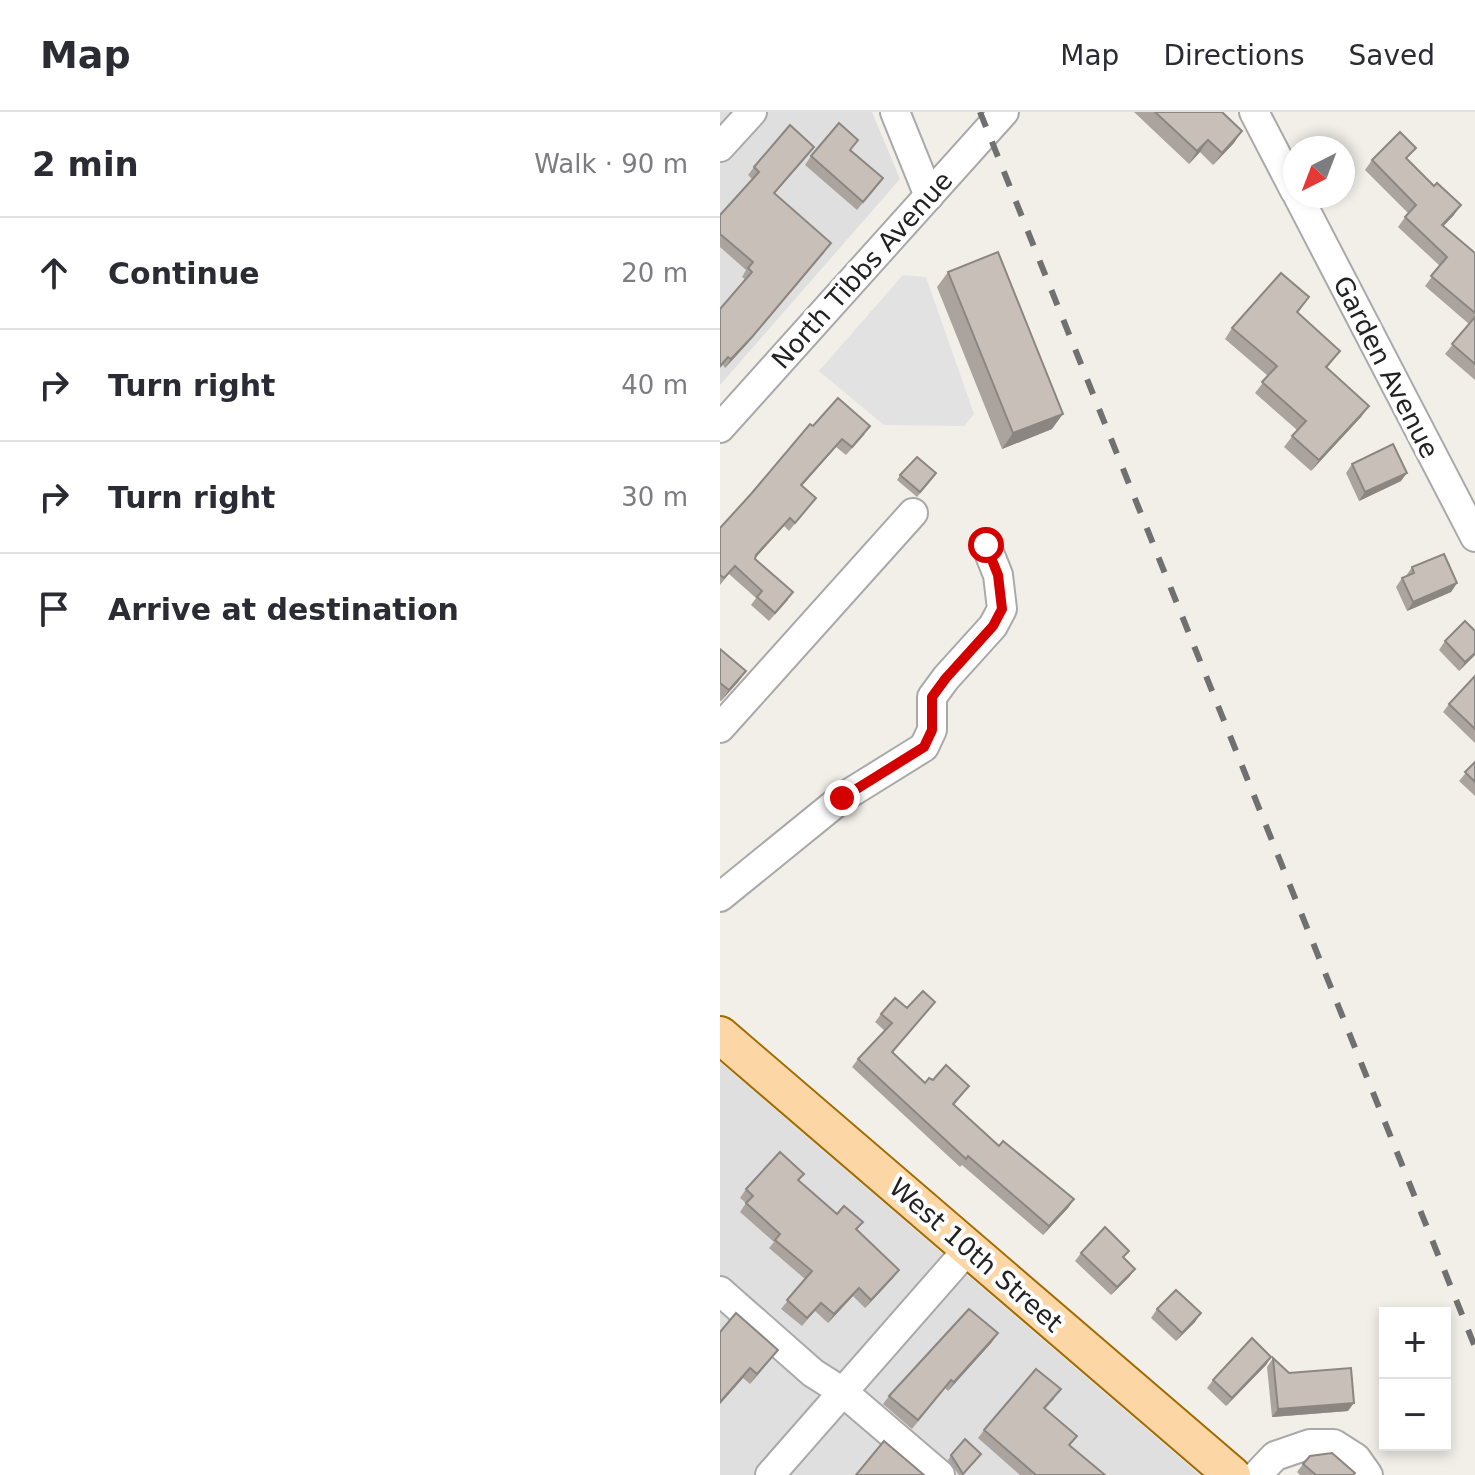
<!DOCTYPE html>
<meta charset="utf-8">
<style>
:root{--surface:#fff;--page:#f7f7f7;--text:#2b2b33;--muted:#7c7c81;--line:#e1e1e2}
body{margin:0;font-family:"DejaVu Sans",sans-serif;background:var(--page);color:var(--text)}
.controls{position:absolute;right:24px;bottom:24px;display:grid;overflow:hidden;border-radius:0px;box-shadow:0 4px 12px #0003}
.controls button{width:72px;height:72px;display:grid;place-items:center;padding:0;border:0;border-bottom:2px solid var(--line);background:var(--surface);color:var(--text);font:40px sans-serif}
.compass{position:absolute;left:563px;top:24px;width:72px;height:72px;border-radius:50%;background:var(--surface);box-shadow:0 4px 12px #0003;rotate:222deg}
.stop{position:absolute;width:24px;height:24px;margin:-18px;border:6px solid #d40000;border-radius:50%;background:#fff}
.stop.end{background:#d40000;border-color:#fff;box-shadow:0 2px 8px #0008}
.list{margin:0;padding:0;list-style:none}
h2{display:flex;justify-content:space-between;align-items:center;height:104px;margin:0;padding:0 32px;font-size:34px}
h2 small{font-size:26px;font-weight:400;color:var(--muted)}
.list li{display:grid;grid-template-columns:52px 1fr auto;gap:24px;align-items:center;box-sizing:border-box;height:112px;padding:0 32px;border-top:2px solid var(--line)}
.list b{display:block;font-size:30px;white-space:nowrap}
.list em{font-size:26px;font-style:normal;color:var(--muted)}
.icon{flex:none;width:44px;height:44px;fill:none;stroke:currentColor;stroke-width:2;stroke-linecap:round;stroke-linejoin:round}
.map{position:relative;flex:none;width:755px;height:1363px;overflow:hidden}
header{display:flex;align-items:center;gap:48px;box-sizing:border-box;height:112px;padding:0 40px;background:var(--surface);border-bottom:2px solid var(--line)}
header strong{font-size:38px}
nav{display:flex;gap:44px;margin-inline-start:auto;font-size:28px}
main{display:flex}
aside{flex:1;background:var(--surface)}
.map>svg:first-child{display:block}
</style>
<header>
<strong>Map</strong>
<nav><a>Map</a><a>Directions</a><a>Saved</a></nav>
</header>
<main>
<aside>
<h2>2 min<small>Walk · 90 m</small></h2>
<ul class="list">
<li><svg class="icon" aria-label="ahead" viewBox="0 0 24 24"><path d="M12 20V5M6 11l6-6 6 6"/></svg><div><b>Continue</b></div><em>20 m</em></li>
<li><svg class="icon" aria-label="right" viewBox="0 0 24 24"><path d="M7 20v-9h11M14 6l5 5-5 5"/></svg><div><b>Turn right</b></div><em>40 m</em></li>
<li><svg class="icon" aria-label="right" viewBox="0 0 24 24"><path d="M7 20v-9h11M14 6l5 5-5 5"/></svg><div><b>Turn right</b></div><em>30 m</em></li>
<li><svg class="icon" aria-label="arrive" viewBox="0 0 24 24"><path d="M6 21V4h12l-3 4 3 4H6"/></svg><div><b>Arrive at destination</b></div></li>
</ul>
</aside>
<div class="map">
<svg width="755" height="1363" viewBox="0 0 755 1363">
<rect width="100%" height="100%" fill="#f2efe9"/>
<g fill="#e0dfdf">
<polygon points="0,0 152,0 180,67 0,273"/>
<polygon points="0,950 480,1363 0,1363"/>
</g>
<polygon fill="#e2e2e2" points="183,163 206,165 254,302 244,314 164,313 99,259"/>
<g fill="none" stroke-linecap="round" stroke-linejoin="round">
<defs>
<g id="minor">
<polyline points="175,0 209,84"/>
<polyline points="534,0 575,79"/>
<polyline points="0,35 32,0"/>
<polyline points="578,84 755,425"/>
<polyline points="0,316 284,0"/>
<polyline points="0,616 193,401"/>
<polyline points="0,785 122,686 204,635 212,618 212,585 226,566 273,514 282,497 278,463 266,433"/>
<polyline points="0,1179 93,1261 123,1280 220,1363"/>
<polyline points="50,1363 249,1136"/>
<polyline points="537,1363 555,1344 590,1332 614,1332 636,1346 648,1363"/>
</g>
<polyline id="major" points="0,923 512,1363"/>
</defs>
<use href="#minor" stroke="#a9a9a9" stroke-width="32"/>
<use href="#major" stroke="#a06b00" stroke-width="40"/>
<use href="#minor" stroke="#fff" stroke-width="28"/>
<use href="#major" stroke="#fcd6a4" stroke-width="36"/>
<polyline stroke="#707070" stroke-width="6" stroke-dasharray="16 16" stroke-linecap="butt" points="260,0 755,1235"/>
</g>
<g fill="#aba49e">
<polygon points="414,0 502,0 514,31 493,53 480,40 469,52"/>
<polygon points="130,38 163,66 137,98 85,53 91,44"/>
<polygon points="88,43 54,82 105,140 26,233 5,256 3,253 0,256 0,197 26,168 22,165 26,158 0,135 0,103 32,67 28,63 34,55"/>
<polygon points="687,47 734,103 723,114 755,141 755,268 725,242 749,212 705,174 720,154 678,115 688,101 645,58 652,48"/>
<polygon points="228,160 332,317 282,337 217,175"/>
<polygon points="589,185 578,201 620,239 607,256 649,294 641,305 591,359 564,335 577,318 535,281 548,264 505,227 512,216"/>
<polygon points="93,314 145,322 126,343 116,335 82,374 96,386 69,419 64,414 35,446 68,488 49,509 31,493 36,486 9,462 0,473 0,416"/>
<polygon points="632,352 681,369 639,389 626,361"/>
<polygon points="180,363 213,366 197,385 177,368"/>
<polygon points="692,455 737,471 731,480 687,499 676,475 682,466 686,464"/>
<polygon points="755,519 755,543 739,559 719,538 725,529"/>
<polygon points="0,537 26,559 18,570 1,589 0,589"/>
<polygon points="755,564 755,631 723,600 729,592"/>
<polygon points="755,650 755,684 739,669"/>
<polygon points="215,890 173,940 205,971 213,968 243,982 234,993 279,1034 354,1087 348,1096 323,1123 242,1053 240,1055 132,955 138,947 165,919 155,910 161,902"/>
<polygon points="79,1069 117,1102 143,1110 137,1118 179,1158 173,1166 145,1196 133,1184 108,1211 95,1199 82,1214 61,1197 85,1167 49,1136 54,1130 20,1100 26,1091 20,1086 26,1077"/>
<polygon points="361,1141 404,1146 415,1157 409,1165 391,1183 355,1149"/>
<polygon points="437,1197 475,1210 456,1229 431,1206"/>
<polygon points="0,1220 51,1247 30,1272 23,1266 0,1292"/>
<polygon points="272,1230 228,1279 225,1276 192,1317 163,1292 169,1284"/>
<polygon points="551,1245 546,1253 506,1294 487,1276 493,1268"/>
<polygon points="553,1246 569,1261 628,1299 552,1305 547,1255"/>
<polygon points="335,1286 325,1297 350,1334 385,1363 300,1363 258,1326 264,1318"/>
<polygon points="261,1342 243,1363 239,1363 228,1348 231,1343"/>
<polygon points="583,1352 633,1363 580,1363 577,1360"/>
</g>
<g fill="#8b8681">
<polygon points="522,19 514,31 493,53 502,41"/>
<polygon points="488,28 480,40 469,52 477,39"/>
<polygon points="741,93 734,103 715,123 722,113"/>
<polygon points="111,131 26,233 5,256 11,247"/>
<polygon points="649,294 641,305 591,359 599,348"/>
<polygon points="343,302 332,317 282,337 293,321"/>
<polygon points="122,327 116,335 75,381 81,373"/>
<polygon points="687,361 681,369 639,389 645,380"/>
<polygon points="70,406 64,414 30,452 36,443"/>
<polygon points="737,471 731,480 687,499 693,490"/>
<polygon points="755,541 755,543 739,559 745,550"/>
<polygon points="26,559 18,570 1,589 9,578"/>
<polygon points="354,1087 348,1096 323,1123 329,1114"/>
<polygon points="415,1157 409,1165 391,1183 397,1175"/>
<polygon points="179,1158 173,1166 145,1196 151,1188"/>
<polygon points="139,1176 133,1184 108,1211 114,1202"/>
<polygon points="481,1201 475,1210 456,1229 462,1221"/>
<polygon points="278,1221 272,1230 228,1279 234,1270"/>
<polygon points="58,1238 51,1247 30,1272 37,1262"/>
<polygon points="551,1245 546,1253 506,1294 512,1286"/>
<polygon points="30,1256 23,1266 0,1292 0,1290"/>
<polygon points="634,1291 628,1299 552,1305 558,1297"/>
</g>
<g fill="#c7bfb8" stroke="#8b8681" stroke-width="2">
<polygon points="435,0 502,0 522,19 502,41 488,28 477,39"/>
<polygon points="119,11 138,28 130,38 163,66 143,90 91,44"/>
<polygon points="70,13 94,35 54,81 111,131 32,225 11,247 8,245 0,254 0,197 32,160 28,156 33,150 0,122 0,103 39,60 34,55"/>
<polygon points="680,20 696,36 686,46 714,74 717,71 741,93 722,113 755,141 755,201 711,164 727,145 685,105 696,93 652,48"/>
<polygon points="278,140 343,302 293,321 228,160"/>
<polygon points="561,161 589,185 577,200 620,239 606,255 649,294 599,348 572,324 586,309 542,270 557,254 512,216"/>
<polygon points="755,205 755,252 732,232"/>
<polygon points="118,286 150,314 132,335 122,327 81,373 96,386 75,411 70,406 36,443 35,447 73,480 55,501 37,485 42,479 15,454 4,466 0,463 0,416 31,382 90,312 93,314"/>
<polygon points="673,332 687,361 645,380 632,352"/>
<polygon points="197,345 216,361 200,380 180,363"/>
<polygon points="724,442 737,471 693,490 682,466 694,461 692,455"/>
<polygon points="745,509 755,519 755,541 745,550 725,529"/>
<polygon points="0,537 26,559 9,578 0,571"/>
<polygon points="755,564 755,617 729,592"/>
<polygon points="755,650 755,670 745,660"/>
<polygon points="203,879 215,890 172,940 205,971 209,966 213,968 226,953 249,974 233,992 279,1034 283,1029 354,1087 329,1114 248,1044 246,1047 138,947 172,911 161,902 175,886 187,896"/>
<polygon points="60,1040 84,1062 78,1068 117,1102 124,1094 143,1110 136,1117 179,1158 151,1188 139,1176 114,1202 101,1191 87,1206 67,1188 92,1159 55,1128 60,1122 26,1091 33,1084 26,1077"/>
<polygon points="385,1115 409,1139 403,1145 415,1157 397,1175 361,1141"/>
<polygon points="456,1178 481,1201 462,1221 437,1197"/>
<polygon points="249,1197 278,1221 234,1270 231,1268 198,1308 169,1284"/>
<polygon points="16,1201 58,1238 37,1262 30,1256 0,1290 0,1220"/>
<polygon points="532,1226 551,1245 512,1286 493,1268"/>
<polygon points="553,1246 569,1261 631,1256 634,1291 558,1297"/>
<polygon points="316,1257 341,1277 324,1296 357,1324 349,1333 385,1363 316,1363 264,1318"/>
<polygon points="245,1327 261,1342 243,1362 231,1343"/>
<polygon points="164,1329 204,1363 136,1363"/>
<polygon points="612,1341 635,1361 633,1363 596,1363 583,1352 590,1344"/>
</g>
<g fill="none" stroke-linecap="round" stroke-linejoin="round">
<polyline stroke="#d40000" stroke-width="10" points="122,686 204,635 212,618 212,585 226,566 273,514 282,497 278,463 266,433"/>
</g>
<g text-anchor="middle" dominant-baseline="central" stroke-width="8" stroke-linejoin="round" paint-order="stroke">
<g font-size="26" fill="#222" stroke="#fff">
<text transform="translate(142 158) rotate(-48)">North Tibbs Avenue</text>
<text transform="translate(666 255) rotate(63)">Garden Avenue</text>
<text transform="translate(256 1143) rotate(41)">West 10th Street</text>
</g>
</g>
</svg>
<div class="controls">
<button>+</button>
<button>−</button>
</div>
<svg class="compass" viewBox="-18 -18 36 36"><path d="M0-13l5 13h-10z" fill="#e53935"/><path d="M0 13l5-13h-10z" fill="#7c7c81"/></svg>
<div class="stop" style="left:266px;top:433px"></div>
<div class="stop end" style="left:122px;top:686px"></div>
</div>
</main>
